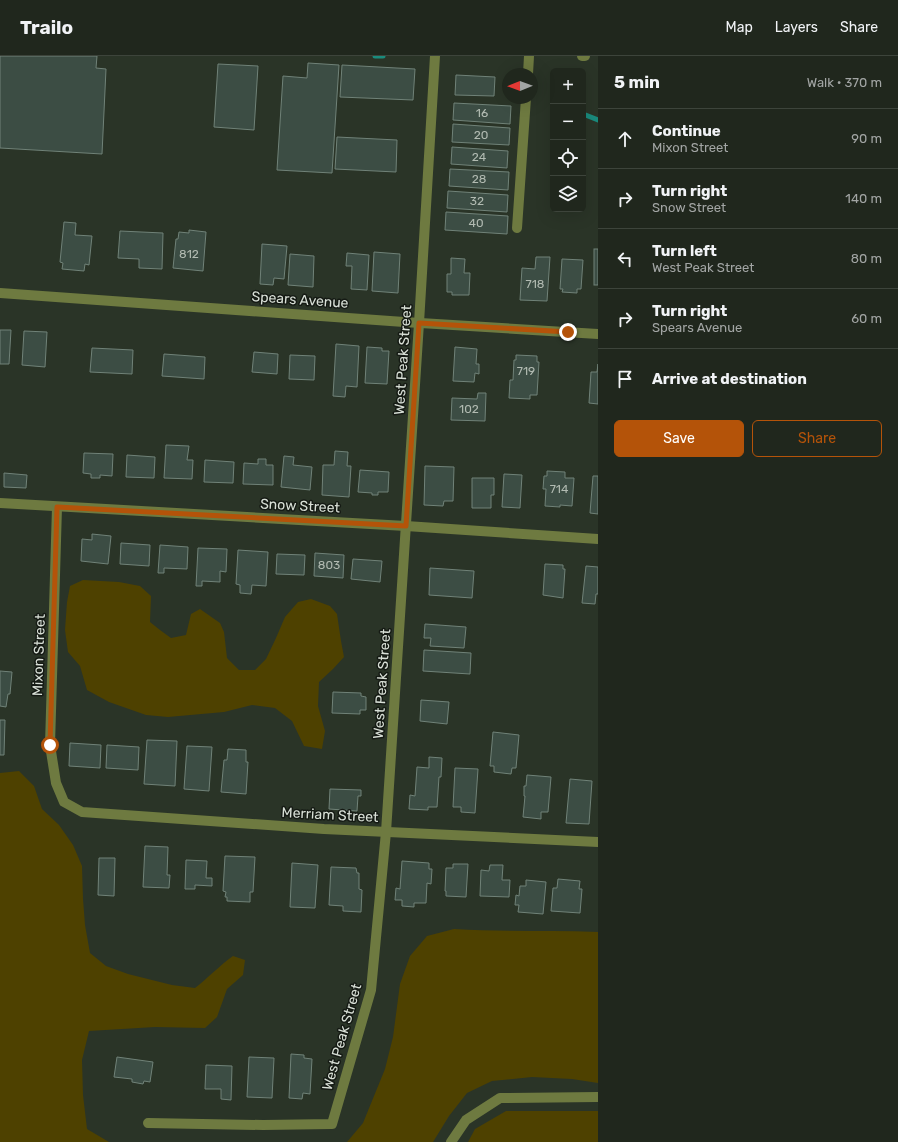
<!DOCTYPE html>
<meta charset="utf-8">
<style>
:root{--surface:#20271d;--page:#282f26;--text:#f1f3f6;--muted:#a2a5a4;--line:#3d443b;--accent:#b45309}
body{margin:0;font-family:Rubik,sans-serif;background:var(--page);color:var(--text)}
.controls{position:absolute;right:12px;top:12px;display:grid;overflow:hidden;border-radius:6px;box-shadow:0 4px 16px #0002}
.controls button{width:36px;height:36px;display:grid;place-items:center;padding:0;border:0;border-bottom:1px solid var(--line);background:var(--surface);color:var(--text);font:20px sans-serif}
.compass{position:absolute;left:502px;top:12px;width:36px;height:36px;border-radius:50%;background:var(--surface);box-shadow:0 4px 16px #0002;rotate:269deg}
.stop{position:absolute;width:12px;height:12px;margin:-9px;border:3px solid #b45309;border-radius:50%;background:#fff}
.stop.end{background:#b45309;border-color:#fff;box-shadow:0 1px 4px #0008}
.list{margin:0;padding:0;list-style:none}
h2{display:flex;justify-content:space-between;align-items:center;height:52px;margin:0;padding:0 16px;font-size:17px}
h2 small{font-size:13px;font-weight:400;color:var(--muted)}
.list li{display:grid;grid-template-columns:26px 1fr auto;gap:12px;align-items:center;box-sizing:border-box;height:60px;padding:0 16px;border-top:1px solid var(--line)}
.list b{display:block;font-size:15px;white-space:nowrap}
.list p{margin:0;font-size:13px;white-space:nowrap;color:var(--muted)}
.list em{font-size:13px;font-style:normal;color:var(--muted)}
.actions{display:flex;gap:8px;padding:12px 16px}
.actions a{flex:1;padding:9px 0;border:1px solid var(--accent);border-radius:6px;text-align:center;font-size:14px;color:var(--accent)}
.actions .main{background:var(--accent);color:#fff}
.icon{flex:none;width:22px;height:22px;fill:none;stroke:currentColor;stroke-width:2;stroke-linecap:round;stroke-linejoin:round}
.map{position:relative;flex:none;width:598px;height:1086px;overflow:hidden}
header{display:flex;align-items:center;gap:24px;box-sizing:border-box;height:56px;padding:0 20px;background:var(--surface);border-bottom:1px solid var(--line)}
header strong{font-size:19px}
nav{display:flex;gap:22px;margin-inline-start:auto;font-size:14px}
main{display:flex}
aside{flex:1;background:var(--surface)}
.map>svg:first-child{display:block}
</style>
<header>
<strong>Trailo</strong>
<nav><a>Map</a><a>Layers</a><a>Share</a></nav>
</header>
<main>
<div class="map">
<svg width="598" height="1086" viewBox="0 0 598 1086">
<rect width="100%" height="100%" fill="#2a3427"/>
<g fill="#4e4100">
<polygon points="83,524 119,526 140,530 151,540 150,566 160,574 171,582 186,579 191,558 200,553 220,567 224,576 227,602 239,614 255,614 266,603 276,582 285,561 298,546 311,543 330,550 337,558 341,585 344,601 333,613 319,626 318,650 325,675 322,693 304,690 292,665 275,652 252,649 224,656 168,661 146,659 109,646 87,634 80,610 68,596 65,574 67,546 70,530"/>
<path d="M19,715l15,15 8,23 17,16 14,20 9,21 1,33 2,26 5,28 16,13 22,8 44,11 23,3c13,-10 24,-22 38,-32l12,4 -2,15 -16,14 -10,28 -12,11 -50,-1 -66,4 -7,29 1,35 4,34 22,13h-109v-369z"/>
<path d="M454,873c48,3 96,1 144,3v151l-26,-4 -40,-2 -40,4 -25,12 -18,23 -16,26h-86l16,-19 22,-54 8,-32 7,-53 10,-28 17,-20z"/>
<polygon points="506,1055 598,1055 598,1086 468,1086 475,1073"/>
</g>
<g fill="none" stroke-linecap="round" stroke-linejoin="round">
<g stroke="#1a8b7d" stroke-width="5">
<polyline points="375,0 383,0"/>
<polyline points="583,58 598,64"/>
</g>
</g>
<g fill="#3c4d44" stroke="#708278">
<polygon points="0,0 97,0 96,12 106,13 102,98 0,92"/>
<polygon points="308,7 339,9 332,117 277,114 283,20 307,22"/>
<polygon points="218,8 258,10 254,74 214,71"/>
<polygon points="342,9 415,13 413,44 340,41"/>
<polygon points="456,19 495,21 494,40 455,39"/>
<polygon points="454,47 511,50 510,68 453,64"/>
<polygon points="453,68 510,72 509,89 452,86"/>
<polygon points="337,81 397,84 396,116 335,113"/>
<polygon points="452,91 508,95 507,112 451,108"/>
<polygon points="450,113 509,116 508,134 449,130"/>
<polygon points="448,135 508,139 507,156 447,152"/>
<polygon points="446,156 508,160 507,178 445,174"/>
<polygon points="64,166 76,167 75,179 92,180 89,209 85,208 84,215 62,213 63,207 60,206"/>
<polygon points="189,174 206,176 203,215 173,212 176,183 178,183 179,176 189,177"/>
<polygon points="120,175 163,177 162,213 139,212 139,203 118,202"/>
<polygon points="262,188 287,190 284,223 274,222 273,229 260,228"/>
<rect x="594" y="193" width="4" height="36"/>
<polygon points="374,196 400,198 398,237 372,235"/>
<polygon points="347,197 369,199 367,234 351,233 352,210 346,210"/>
<polygon points="290,198 314,200 313,231 288,229"/>
<polygon points="536,201 550,201 547,245 520,244 522,212 535,213"/>
<polygon points="451,202 465,203 464,217 470,217 469,239 452,239 452,236 447,236 447,218 451,218"/>
<polygon points="562,203 583,204 581,233 577,233 577,237 562,236 563,233 560,233"/>
<polygon points="0,274 11,274 9,308 0,308"/>
<polygon points="24,275 47,276 45,311 22,309"/>
<polygon points="336,288 359,290 357,331 346,330 345,341 333,340"/>
<polygon points="367,291 382,292 382,295 389,295 387,328 365,327"/>
<polygon points="455,291 477,293 476,308 479,308 479,318 475,317 474,326 453,325"/>
<polygon points="92,292 133,294 132,318 90,316"/>
<polygon points="254,296 278,298 277,318 252,316"/>
<polygon points="164,298 205,301 204,323 162,320"/>
<polygon points="290,299 315,300 314,324 289,323"/>
<polygon points="516,299 537,300 537,306 539,306 537,339 530,339 530,343 509,342 510,324 513,324 514,304 516,304"/>
<polygon points="598,308 598,348 589,347 591,316 597,316"/>
<polygon points="478,337 486,337 485,365 451,364 452,342 477,343"/>
<polygon points="166,389 189,390 187,404 193,404 192,423 164,422"/>
<polygon points="335,395 348,396 347,410 351,410 349,441 322,439 323,409 334,409"/>
<polygon points="84,397 113,398 112,420 100,419 100,422 91,422 91,418 83,417"/>
<polygon points="127,399 155,401 154,422 126,421"/>
<polygon points="284,400 294,401 293,409 312,411 310,434 281,431"/>
<polygon points="258,403 266,403 266,409 273,409 273,429 243,428 244,407 258,408"/>
<polygon points="205,404 234,406 233,427 204,426"/>
<polygon points="425,410 454,411 453,445 444,445 443,450 424,449"/>
<polygon points="360,414 389,416 388,436 378,436 378,439 372,439 372,437 358,436"/>
<polygon points="547,415 565,416 565,422 574,422 572,450 560,449 560,451 545,450 546,433 543,433 544,420 547,420"/>
<polygon points="4,417 27,419 26,432 4,431"/>
<polygon points="504,418 522,419 520,452 502,451"/>
<polygon points="593,420 598,420 598,458 590,457"/>
<polygon points="472,422 494,422 494,439 491,439 491,452 472,452"/>
<polygon points="92,478 111,480 108,508 81,505 82,483 92,484"/>
<polygon points="121,487 150,489 149,510 120,508"/>
<polygon points="160,489 188,491 187,513 164,512 164,517 158,517"/>
<polygon points="198,492 227,493 226,516 220,515 220,526 202,525 202,530 196,530"/>
<polygon points="238,494 268,496 266,530 252,529 251,538 240,537 240,529 236,528"/>
<polygon points="315,497 344,499 343,522 314,520"/>
<polygon points="277,498 305,499 304,519 276,518"/>
<polygon points="353,503 382,505 380,526 351,523"/>
<polygon points="545,508 563,509 563,513 565,513 563,542 543,539"/>
<polygon points="586,510 598,511 598,538 596,538 595,548 582,547"/>
<polygon points="430,512 474,515 472,542 429,539"/>
<polygon points="425,568 466,571 464,592 430,590 431,582 424,582"/>
<polygon points="424,594 471,597 470,618 423,615"/>
<polygon points="0,615 12,616 10,638 8,638 6,651 0,650"/>
<polygon points="333,636 361,637 361,640 366,641 366,654 360,654 360,658 332,657"/>
<polygon points="421,644 449,646 447,668 420,665"/>
<polygon points="0,664 5,664 4,699 0,699"/>
<polygon points="493,676 519,679 516,712 512,712 511,718 494,716 494,710 490,710"/>
<polygon points="147,684 177,685 175,730 144,728"/>
<polygon points="70,687 101,689 100,712 69,710"/>
<polygon points="107,689 139,691 138,714 106,712"/>
<polygon points="187,690 212,691 209,735 184,733"/>
<polygon points="228,693 246,694 246,706 248,706 246,738 221,736 224,704 227,704"/>
<polygon points="429,701 442,702 441,721 439,721 437,751 428,751 428,754 409,753 410,739 415,740 417,711 429,712"/>
<polygon points="455,712 478,713 475,757 461,756 461,751 453,751"/>
<polygon points="527,719 551,721 548,756 541,756 541,763 523,761 525,740 524,740 524,730 526,730"/>
<polygon points="570,723 592,725 589,768 566,767"/>
<polygon points="330,733 361,734 361,740 358,740 357,755 329,753"/>
<polygon points="145,790 168,791 167,819 170,819 169,832 143,831"/>
<polygon points="225,800 255,801 253,836 250,836 250,846 227,845 227,841 225,841 226,836 223,835"/>
<polygon points="99,802 115,802 114,840 98,839"/>
<polygon points="186,804 207,805 206,822 212,822 212,830 195,829 195,833 185,833"/>
<polygon points="402,805 429,807 429,813 432,813 431,828 427,827 426,847 414,847 414,851 402,850 402,844 395,844 396,832 400,833"/>
<polygon points="292,807 318,809 315,852 290,851"/>
<polygon points="453,808 468,808 466,841 446,840 446,835 445,835 446,812 453,812"/>
<polygon points="490,809 503,809 502,824 510,824 509,841 480,840 481,814 489,815"/>
<polygon points="331,811 356,812 357,817 359,817 359,833 362,834 361,856 343,855 343,850 329,849"/>
<polygon points="558,823 580,825 579,833 582,833 580,857 551,855 553,832 557,832"/>
<polygon points="526,824 546,826 543,858 518,856 519,849 515,849 516,839 519,840 520,830 526,830"/>
<polygon points="291,998 304,999 304,1002 312,1003 310,1038 303,1037 302,1043 289,1042"/>
<polygon points="117,1001 153,1006 150,1026 144,1025 143,1028 132,1026 132,1023 114,1021"/>
<polygon points="249,1001 274,1002 272,1042 247,1041"/>
<polygon points="206,1009 232,1010 231,1044 221,1043 221,1033 205,1033"/>
</g>
<g fill="none" stroke-linecap="round" stroke-linejoin="round">
<g stroke="#6e7a40" stroke-width="10">
<polyline points="582,0 585,0"/>
<polyline points="528,18 529,0"/>
<polyline points="517,172 526,42"/>
<polyline points="0,237 404,266 598,278"/>
<polyline points="0,447 406,470 598,483"/>
<polyline points="57,451 50,689 56,727 64,746 82,756 324,773 598,786"/>
<polyline points="148,1067 263,1069 332,1068 371,934 386,776 419,267 435,0"/>
<polyline points="451,1086 466,1064 500,1042 598,1041"/>
</g>
</g>
<g fill="none" stroke-linecap="round" stroke-linejoin="round">
<polyline stroke="#b45309" stroke-width="5" points="50,689 57,451 406,470 419,267 568,276"/>
</g>
<g text-anchor="middle" dominant-baseline="central" stroke-width="3" stroke-linejoin="round" paint-order="stroke">
<g font-size="12" fill="#b2bbb2">
<text x="482" y="57">16</text>
<text x="481" y="79">20</text>
<text x="479" y="101">24</text>
<text x="479" y="123">28</text>
<text x="477" y="145">32</text>
<text x="476" y="167">40</text>
<text x="189" y="198">812</text>
<text x="535" y="228">718</text>
<text x="526" y="315">719</text>
<text x="469" y="353">102</text>
<text x="559" y="433">714</text>
<text x="329" y="509">803</text>
</g>
<g font-size="14" fill="#d9e0d7" stroke="#151a14">
<text transform="translate(300 244) rotate(4)">Spears Avenue</text>
<text transform="translate(403 304) rotate(-86)">West Peak Street</text>
<text transform="translate(300 450) rotate(3)">Snow Street</text>
<text transform="translate(39 599) rotate(-88)">Mixon Street</text>
<text transform="translate(382 628) rotate(-86)">West Peak Street</text>
<text transform="translate(330 759) rotate(3)">Merriam Street</text>
<text transform="translate(342 981) rotate(-74)">West Peak Street</text>
</g>
</g>
</svg>
<div class="controls">
<button>+</button>
<button>−</button>
<button><svg class="icon" aria-label="locate" viewBox="0 0 24 24"><circle cx="12" cy="12" r="6"/><path d="M12 2v4M12 18v4M2 12h4M18 12h4"/></svg></button>
<button><svg class="icon" aria-label="layers" viewBox="0 0 24 24"><path d="M12 4l9 5-9 5-9-5zM3 14l9 5 9-5"/></svg></button>
</div>
<svg class="compass" viewBox="-18 -18 36 36"><path d="M0-13l5 13h-10z" fill="#e53935"/><path d="M0 13l5-13h-10z" fill="#a2a5a4"/></svg>
<div class="stop" style="left:50px;top:689px"></div>
<div class="stop end" style="left:568px;top:276px"></div>
</div>
<aside>
<h2>5 min<small>Walk · 370 m</small></h2>
<ul class="list">
<li><svg class="icon" aria-label="ahead" viewBox="0 0 24 24"><path d="M12 20V5M6 11l6-6 6 6"/></svg><div><b>Continue</b><p>Mixon Street</p></div><em>90 m</em></li>
<li><svg class="icon" aria-label="right" viewBox="0 0 24 24"><path d="M7 20v-9h11M14 6l5 5-5 5"/></svg><div><b>Turn right</b><p>Snow Street</p></div><em>140 m</em></li>
<li><svg class="icon" aria-label="left" viewBox="0 0 24 24"><path d="M17 20v-9H6M10 6l-5 5 5 5"/></svg><div><b>Turn left</b><p>West Peak Street</p></div><em>80 m</em></li>
<li><svg class="icon" aria-label="right" viewBox="0 0 24 24"><path d="M7 20v-9h11M14 6l5 5-5 5"/></svg><div><b>Turn right</b><p>Spears Avenue</p></div><em>60 m</em></li>
<li><svg class="icon" aria-label="arrive" viewBox="0 0 24 24"><path d="M6 21V4h12l-3 4 3 4H6"/></svg><div><b>Arrive at destination</b></div></li>
</ul>
<div class="actions"><a class="main">Save</a><a>Share</a></div>
</aside>
</main>
